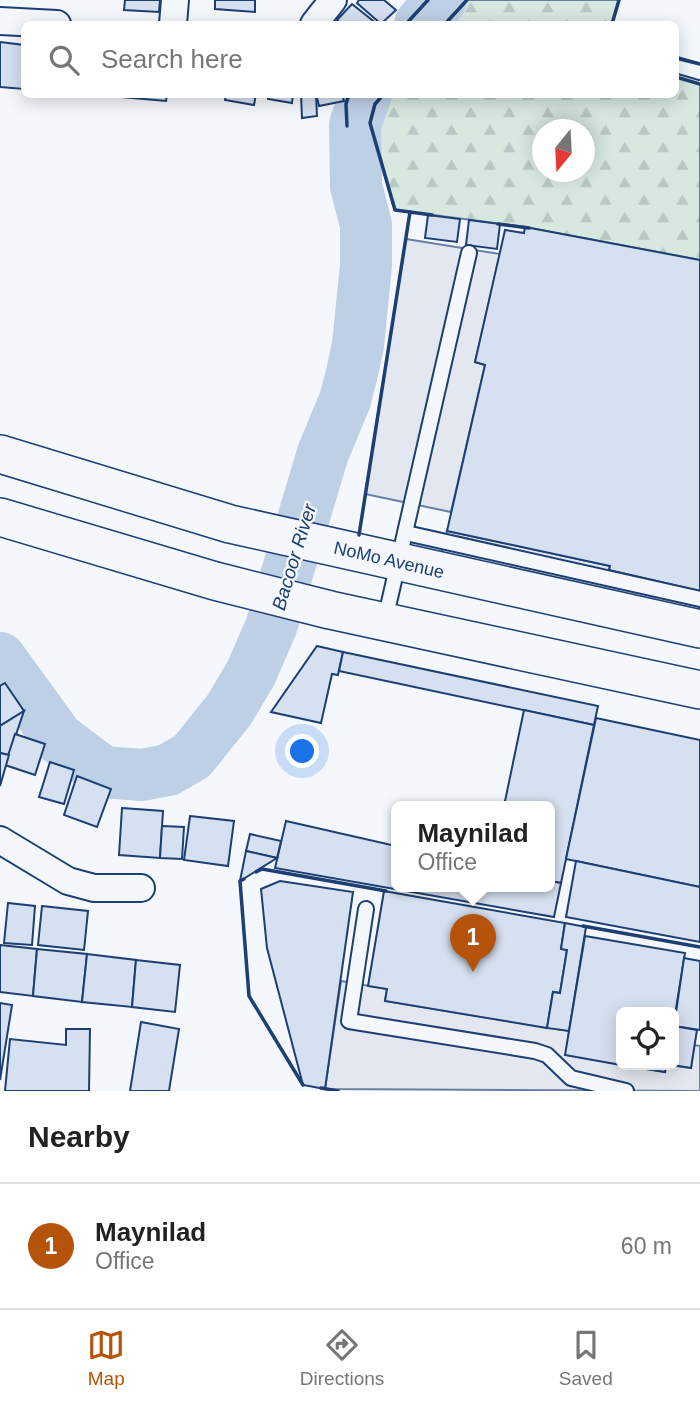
<!DOCTYPE html>
<style>
:root{--surface:#fff;--page:#f2f2f2;--text:#222;--muted:#767676;--line:#e0e0e0;--accent:#b45309}
body{margin:0;font-family:Arial,sans-serif;background:var(--page);color:var(--text)}
.controls{position:absolute;right:21px;bottom:21px;display:grid;overflow:hidden;border-radius:10px;box-shadow:0 4px 18px #0003}
.controls button{width:63px;height:63px;display:grid;place-items:center;padding:0;border:0;border-bottom:2px solid var(--line);background:var(--surface);color:var(--text);font:35px sans-serif}
.compass{position:absolute;left:532px;top:119px;width:63px;height:63px;border-radius:50%;background:var(--surface);box-shadow:0 4px 18px #0003;rotate:198deg}
.you{position:absolute;left:303px;top:752px;width:24px;height:24px;margin:-18px;border:5px solid #fff;border-radius:50%;background:#1a73e8;box-shadow:0 0 0 10px #1a73e833}
.badge{display:grid;place-items:center;width:46px;height:46px;border-radius:50%;background:var(--accent);color:#fff;font-size:23px;font-weight:700}
.pin{position:absolute;translate:-50% -58px;filter:drop-shadow(0 2px 4px #0008)}
.pin::after{content:'';position:absolute;top:37px;width:24px;height:21px;background:inherit;clip-path:polygon(0 0,100% 0,50% 100%)}
.popup{position:absolute;left:391px;top:801px;width:164px;height:91px;box-sizing:border-box;display:grid;place-content:center;border-radius:10px;background:var(--surface);filter:drop-shadow(0 2px 5px #0005);font-size:23px;white-space:nowrap;color:var(--muted)}
.popup b{font-size:26px;color:var(--text)}
.popup::after{content:'';position:absolute;left:50%;top:100%;margin-left:-14px;border:14px solid transparent;border-top-color:var(--surface)}
.list{margin:0;padding:0;list-style:none}
h2{display:flex;justify-content:space-between;align-items:center;height:91px;margin:0;padding:0 28px;font-size:30px}
h2 small{font-size:23px;font-weight:400;color:var(--muted)}
.list li{display:grid;grid-template-columns:46px 1fr auto;gap:21px;align-items:center;box-sizing:border-box;height:126px;padding:0 28px;border-top:2px solid var(--line)}
.list b{display:block;font-size:26px;white-space:nowrap}
.list p{margin:0;font-size:23px;white-space:nowrap;color:var(--muted)}
.list em{font-size:23px;font-style:normal;color:var(--muted)}
.icon{flex:none;width:38px;height:38px;fill:none;stroke:currentColor;stroke-width:2;stroke-linecap:round;stroke-linejoin:round}
.map{position:relative;flex:none;width:700px;height:1091px;overflow:hidden}
.search{position:absolute;background:var(--surface);box-shadow:0 4px 18px #0003;left:21px;right:21px;top:21px;height:77px;display:flex;align-items:center;gap:18px;box-sizing:border-box;padding:0 24px;border-radius:10px;color:var(--muted);font-size:26px}
.sheet{height:217px;background:var(--surface)}
nav{display:flex;justify-content:space-around;align-items:center;box-sizing:border-box;height:98px;border-top:2px solid var(--line);background:var(--surface);font-size:19px;color:var(--muted)}
nav a{display:grid;justify-items:center;gap:4px}
nav .on{color:var(--accent)}
.map>svg:first-child{display:block}
</style>
<div class="map">
<svg width="700" height="1091" viewBox="0 0 700 1091">
<defs>
<pattern id="forest-firs" width="22" height="20" patternUnits="userSpaceOnUse" patternTransform="scale(1.75)"><rect width="22" height="20" fill="#d7e8df"/><path d="M5 1l3.5 6h-7zM16 11l3.5 6h-7z" fill="#b8c8c3"/></pattern>
</defs>
<rect width="100%" height="100%" fill="#f4f7fb"/>
<g fill="url(#forest-firs)" stroke="#687fa3" stroke-width="2" fill-rule="evenodd">
<polygon points="467,0 619,0 612,24 445,24"/>
<path d="M676,77l24,7v176l-175,-33 -130,-17 -25,-87 5,-19 9,-9 292,-1zM542,130h42v42h-42z"/>
</g>
<g fill="#e3e8f0" stroke="#687fa3" stroke-width="2">
<polygon points="406,239 500,254 475,362 485,365 451,512 365,494"/>
<polygon points="447,531 610,566 609,569 700,591 700,610 441,554"/>
<polygon points="341,981 387,989 385,1001 569,1031 566,1055 665,1072 666,1065 691,1068 694,1045 700,1046 700,1091 325,1089"/>
</g>
<g fill="none" stroke-linecap="round" stroke-linejoin="round">
<g stroke="#bed0e5" stroke-width="52">
<polyline points="420,24 441,0"/>
<polyline points="0,658 58,738 103,772 142,775 168,770 192,756 229,710 251,673 271,627 323,453 345,400 352,373 358,345 366,265 366,225 356,186 355,125 366,94"/>
</g>
</g>
<g fill="#d5e0f0" stroke="#1d3f73" stroke-width="2">
<polygon points="125,0 160,0 159,12 124,10"/>
<polygon points="215,0 255,0 255,12 215,9"/>
<polygon points="359,0 384,0 396,10 381,24 357,3"/>
<polygon points="352,4 377,24 342,24 337,20"/>
<polygon points="0,42 24,45 24,89 0,87"/>
<polygon points="122,94 167,94 166,101 122,97"/>
<polygon points="226,94 256,94 254,105 225,100"/>
<polygon points="268,94 293,94 292,103 268,99"/>
<polygon points="301,94 316,94 317,116 302,118"/>
<polygon points="316,94 342,94 344,101 319,106"/>
<polygon points="428,215 460,219 457,242 425,238"/>
<polygon points="469,220 500,224 497,249 466,245"/>
<polygon points="525,227 700,260 700,591 609,570 610,566 447,531 485,365 475,362 505,230 524,233"/>
<polygon points="317,646 343,652 338,675 332,674 321,723 271,712"/>
<polygon points="343,652 598,706 594,725 339,671"/>
<polygon points="5,683 24,711 0,726 0,686"/>
<polygon points="524,710 594,725 561,883 550,881 550,806 504,806"/>
<polygon points="24,711 9,755 0,753 0,726"/>
<polygon points="596,718 700,740 700,887 566,859"/>
<polygon points="15,734 45,744 35,775 5,765"/>
<polygon points="0,753 9,755 0,786"/>
<polygon points="50,762 74,770 64,804 39,797"/>
<polygon points="77,776 111,789 97,827 64,815"/>
<polygon points="122,808 163,811 160,858 119,855"/>
<polygon points="190,816 234,821 228,866 184,860"/>
<polygon points="286,821 396,846 396,886 550,886 550,881 561,883 554,917 275,868"/>
<polygon points="162,826 184,827 182,859 160,858"/>
<polygon points="250,834 281,841 277,858 246,851"/>
<polygon points="246,851 277,858 240,881"/>
<polygon points="576,861 700,887 700,942 566,917"/>
<polygon points="280,881 353,892 325,1089 303,1085 267,948 261,889"/>
<polygon points="384,891 565,923 561,949 567,950 560,993 553,992 547,1028 385,1001 387,989 368,986"/>
<polygon points="8,903 35,906 32,945 4,943"/>
<polygon points="42,906 88,911 84,950 38,945"/>
<polygon points="565,923 586,927 569,1031 547,1028 553,992 560,993 567,950 561,949"/>
<polygon points="585,936 685,953 674,1021 674,1012 621,1012 621,1065 565,1055"/>
<polygon points="0,945 37,949 33,996 0,992"/>
<polygon points="37,949 87,954 82,1002 33,996"/>
<polygon points="87,954 136,960 132,1007 82,1002"/>
<polygon points="684,958 700,961 700,1030 674,1026"/>
<polygon points="136,960 180,965 175,1012 132,1007"/>
<polygon points="0,1003 12,1005 0,1080"/>
<polygon points="141,1022 179,1029 169,1091 130,1091"/>
<polygon points="674,1026 697,1030 691,1068 673,1065"/>
<polygon points="66,1029 90,1029 89,1091 5,1091 10,1039 66,1045"/>
<polygon points="622,1065 666,1065 665,1072"/>
</g>
<g fill="none" stroke-linecap="round" stroke-linejoin="round">
<defs>
<g id="lane">
<polyline points="676,65 700,72"/>
<polyline points="406,533 700,599"/>
<polyline points="385,620 469,253"/>
<polyline points="366,909 349,1021 535,1051 547,1055 571,1078 626,1091"/>
</g>
<g id="street">
<polyline points="0,21 57,24"/>
<polyline points="173,24 175,0"/>
<polyline points="314,24 333,0"/>
<polyline points="0,840 68,881 94,888 141,888"/>
</g>
<g id="secondary">
<polyline points="0,454 230,524 700,629"/>
<polyline points="0,517 215,581 330,610 700,690"/>
</g>
</defs>
<use href="#lane" stroke="#1d3f73" stroke-width="18"/>
<use href="#street" stroke="#1d3f73" stroke-width="30"/>
<use href="#secondary" stroke="#1d3f73" stroke-width="40"/>
<use href="#lane" stroke="#f4f7fb" stroke-width="14"/>
<use href="#street" stroke="#f4f7fb" stroke-width="26"/>
<use href="#secondary" stroke="#f4f7fb" stroke-width="37"/>
<g stroke="#1d3f73" stroke-width="3.5">
<polyline points="406,24 428,0"/>
<polyline points="445,24 467,0"/>
<polyline points="612,24 619,0"/>
<polyline points="676,58 700,64"/>
<polyline points="676,77 700,84"/>
<polyline points="384,94 375,104 370,123 395,210 432,215"/>
<polyline points="347,126 346,104 349,94"/>
<polyline points="498,224 529,228"/>
<polyline points="359,535 410,212"/>
<polyline points="256,872 262,869 386,891"/>
<polyline points="244,879 240,881 249,996 303,1085"/>
<polyline points="583,926 700,947"/>
<polyline points="321,1088 338,1091"/>
</g>
</g>
<g text-anchor="middle" dominant-baseline="central" stroke-width="5" stroke-linejoin="round" paint-order="stroke">
<g font-size="18" fill="#1d3f73" stroke="#f4f7fb">
<text transform="translate(389 560) rotate(13)">NoMo Avenue</text>
</g>
<g font-size="19" font-style="italic" fill="#1d3f73" stroke="#f4f7fb">
<text transform="translate(294 557) rotate(-73)">Bacoor River</text>
</g>
</g>
</svg>
<div class="controls">
<button><svg class="icon" aria-label="locate" viewBox="0 0 24 24"><circle cx="12" cy="12" r="6"/><path d="M12 2v4M12 18v4M2 12h4M18 12h4"/></svg></button>
</div>
<svg class="compass" viewBox="-18 -18 36 36"><path d="M0-13l5 13h-10z" fill="#e53935"/><path d="M0 13l5-13h-10z" fill="#767676"/></svg>
<div class="you"></div>
<div class="pin badge" style="left:473px;top:972px">1</div>
<div class="popup"><b>Maynilad</b>Office</div>
<div class="search"><svg class="icon" aria-label="search" viewBox="0 0 24 24"><circle cx="10" cy="10" r="6"/><path d="M15 15l6 6"/></svg>Search here</div>
</div>
<section class="sheet">
<h2>Nearby<small></small></h2>
<ul class="list">
<li><span class="badge">1</span><div><b>Maynilad</b><p>Office</p></div><em>60 m</em></li>
</ul>
</section>
<nav>
<a class="on"><svg class="icon" aria-label="map" viewBox="0 0 24 24"><path d="M3 6l6-2 6 2 6-2v14l-6 2-6-2-6 2zM9 4v14M15 6v14"/></svg>Map</a>
<a><svg class="icon" aria-label="directions" viewBox="0 0 24 24"><path d="M12 3l9 9-9 9-9-9zM9 14v-3h6M13 9l2 2-2 2"/></svg>Directions</a>
<a><svg class="icon" aria-label="saved" viewBox="0 0 24 24"><path d="M7 4h10v16l-5-4-5 4z"/></svg>Saved</a>
</nav>
